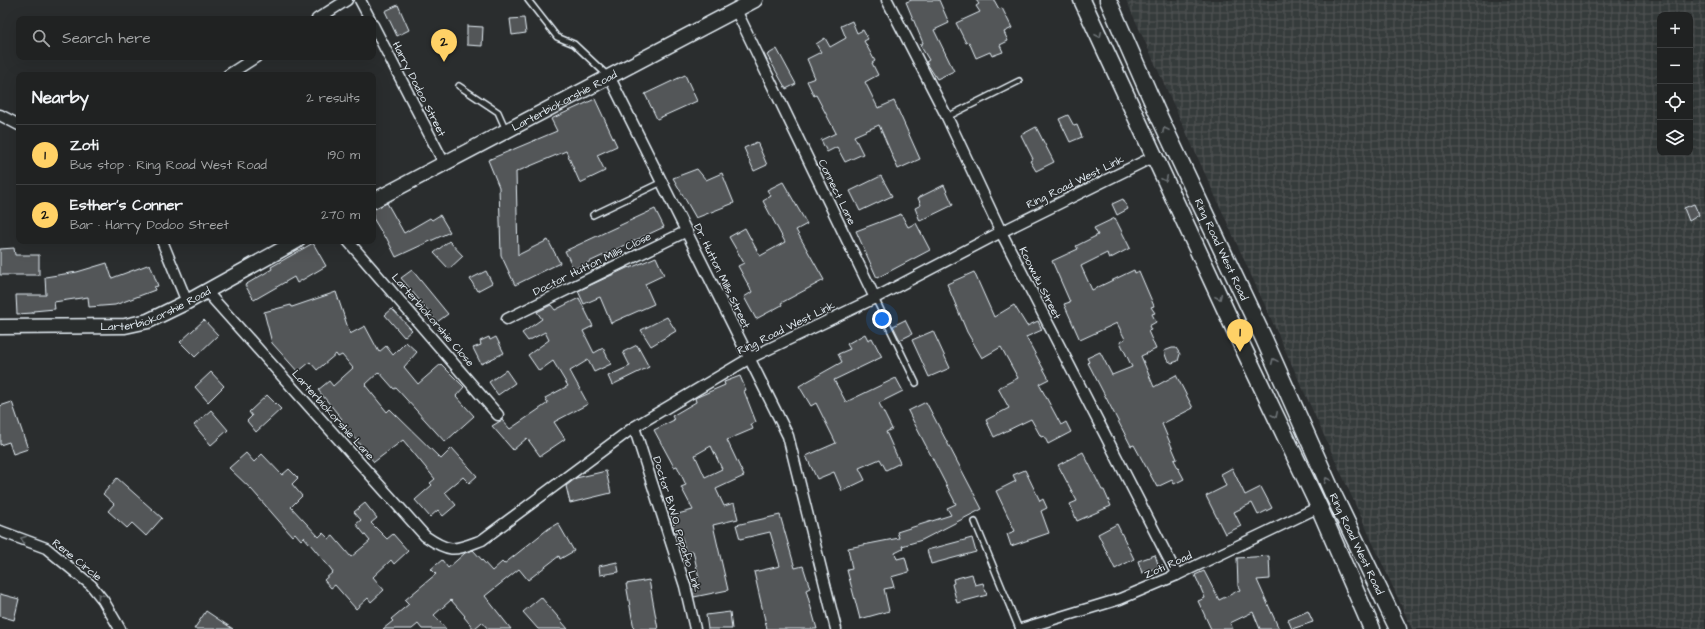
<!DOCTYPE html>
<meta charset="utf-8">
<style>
:root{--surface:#202222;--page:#2d2f2f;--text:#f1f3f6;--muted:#a2a4a5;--line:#3d3f40;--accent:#ffd166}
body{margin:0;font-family:"Architects Daughter",sans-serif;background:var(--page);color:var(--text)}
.controls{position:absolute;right:12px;top:12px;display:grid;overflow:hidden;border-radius:8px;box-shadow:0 4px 16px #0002}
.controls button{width:36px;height:36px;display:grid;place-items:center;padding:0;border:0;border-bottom:1px solid var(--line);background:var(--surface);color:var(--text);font:20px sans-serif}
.you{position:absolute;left:882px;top:319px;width:14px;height:14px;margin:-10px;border:3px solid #fff;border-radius:50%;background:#1a73e8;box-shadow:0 0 0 6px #1a73e833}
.badge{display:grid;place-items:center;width:26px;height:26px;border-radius:50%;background:var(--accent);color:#111;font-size:13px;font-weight:700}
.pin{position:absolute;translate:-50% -33px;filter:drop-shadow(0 1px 2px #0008)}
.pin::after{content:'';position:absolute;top:21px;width:14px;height:12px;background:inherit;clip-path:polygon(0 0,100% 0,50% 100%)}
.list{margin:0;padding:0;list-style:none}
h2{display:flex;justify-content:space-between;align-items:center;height:52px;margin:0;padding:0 16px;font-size:17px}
h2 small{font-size:13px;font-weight:400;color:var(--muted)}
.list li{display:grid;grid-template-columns:26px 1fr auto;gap:12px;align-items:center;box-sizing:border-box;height:60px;padding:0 16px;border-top:1px solid var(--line)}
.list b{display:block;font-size:15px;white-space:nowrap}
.list p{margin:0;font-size:13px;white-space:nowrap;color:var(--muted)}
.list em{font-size:13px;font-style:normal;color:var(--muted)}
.icon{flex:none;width:22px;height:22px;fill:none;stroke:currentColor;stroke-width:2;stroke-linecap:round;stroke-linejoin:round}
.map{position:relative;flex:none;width:1705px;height:629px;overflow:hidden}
.search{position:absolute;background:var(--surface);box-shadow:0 4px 16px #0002;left:16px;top:16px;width:360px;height:44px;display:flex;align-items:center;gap:10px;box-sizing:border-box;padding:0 14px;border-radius:8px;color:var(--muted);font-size:15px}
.panel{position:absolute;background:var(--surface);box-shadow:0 4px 16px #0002;left:16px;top:72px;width:360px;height:172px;border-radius:8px}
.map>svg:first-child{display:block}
</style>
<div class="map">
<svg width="1705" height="629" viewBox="0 0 1705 629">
<defs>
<pattern id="industrial-grid" width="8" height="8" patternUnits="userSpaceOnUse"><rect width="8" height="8" fill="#363a3b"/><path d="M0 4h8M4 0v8" fill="none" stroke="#535758"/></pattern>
</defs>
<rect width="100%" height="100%" fill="#2a2d2e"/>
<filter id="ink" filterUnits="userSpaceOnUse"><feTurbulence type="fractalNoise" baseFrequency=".025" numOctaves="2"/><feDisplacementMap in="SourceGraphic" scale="8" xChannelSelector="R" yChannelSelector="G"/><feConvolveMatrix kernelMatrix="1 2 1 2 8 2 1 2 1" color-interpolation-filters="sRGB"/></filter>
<g filter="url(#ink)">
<path fill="url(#industrial-grid)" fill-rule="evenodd" d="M1126,0h579v629h-293zM1660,15h30v138h-30z"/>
<g fill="#535759" stroke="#e8f1f8" fill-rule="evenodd">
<polygon points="912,0 939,0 949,23 934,30 954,71 937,79 926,62 929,60 920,45 923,43 906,2"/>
<polygon points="976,0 994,0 999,9 1002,8 1012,28 1004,32 1008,41 1000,45 1003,52 992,56 990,52 976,58 969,42 966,43 956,23 980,12 976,6 979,4"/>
<polygon points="398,5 409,30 397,36 385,11"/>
<polygon points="524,18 526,33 512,35 510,19"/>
<polygon points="852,21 857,33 863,30 868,39 864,41 875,61 872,63 878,75 865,82 878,108 894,101 920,159 898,169 879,125 854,136 863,154 845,162 837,147 827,152 821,140 836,133 816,95 814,96 807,81 815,78 807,59 821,52 816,44 825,38 830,47 846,38 841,26"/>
<polygon points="467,26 483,27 482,46 467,45"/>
<polygon points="777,49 796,84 786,89 767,55"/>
<polygon points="685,75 697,101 657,119 645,94"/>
<polygon points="595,99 617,146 597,155 605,171 580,183 566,151 516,172 518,255 548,240 560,263 515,285 501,255 499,187 488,160 557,131 551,119"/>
<polygon points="1068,115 1074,126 1077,125 1082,137 1070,142 1059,119"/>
<polygon points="1036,127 1054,162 1036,171 1030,161 1033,159 1021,135"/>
<polygon points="757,142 767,165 754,171 744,148"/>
<polygon points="697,169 706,180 722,173 734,203 696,218 673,178"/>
<polygon points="881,176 892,196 860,211 850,191"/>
<polygon points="783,182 807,224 796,230 824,280 781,303 782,305 756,319 744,297 752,292 738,266 744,263 729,237 745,228 760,256 785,242 763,201 771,196 767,190"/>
<polygon points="944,185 953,205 920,221 915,208 921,205 918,198"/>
<polygon points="1123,199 1128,209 1117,215 1112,204"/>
<polygon points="387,203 404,233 430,218 432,220 440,215 450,232 396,257 386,237 385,238 373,218 373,209"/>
<polygon points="1694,204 1699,215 1689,221 1684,208"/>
<polygon points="655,209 664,227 574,269 565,251"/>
<polygon points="901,214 908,227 916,223 930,250 877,278 856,231"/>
<polygon points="1115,218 1130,248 1109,259 1107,253 1081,266 1092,290 1134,270 1135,273 1139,271 1154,306 1151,307 1155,313 1152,314 1156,322 1149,326 1151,330 1148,331 1156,349 1141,356 1154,387 1176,375 1193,408 1162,424 1177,459 1174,460 1184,479 1174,484 1172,480 1157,487 1134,445 1131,446 1088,363 1089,362 1087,358 1100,352 1112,375 1132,367 1120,342 1125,339 1117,323 1080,340 1064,304 1070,302 1052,261 1078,249 1076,246 1098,235 1094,228"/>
<polygon points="449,241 463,256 449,269 434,253"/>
<polygon points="313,243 326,266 297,283 294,277 254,300 245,285 272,269 271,267"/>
<polygon points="14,248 15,255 39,255 39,275 0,275 0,249"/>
<polygon points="656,257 664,275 645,284 654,304 611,323 600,297 584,304 578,291 629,267 630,268"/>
<polygon points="107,263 112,278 150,264 158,286 154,287 155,290 115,305 89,307 88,297 54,302 55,309 33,311 33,313 17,314 16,295 46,295 45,277 77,272"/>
<polygon points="412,270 448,314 437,322 401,278"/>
<polygon points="486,271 492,283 477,291 470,279"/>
<polygon points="974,272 994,317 1014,305 1027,326 1038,321 1042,330 1026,337 1049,379 1039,384 1061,425 1066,422 1071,432 1048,444 1044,436 1041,437 1031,419 994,437 986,420 1009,408 998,388 1018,378 1001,347 982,358 967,332 947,284"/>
<polygon points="336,292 350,334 365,326 379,352 386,346 393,355 406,342 417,352 404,367 418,384 441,364 464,387 456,396 474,416 445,442 396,388 394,389 379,372 365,385 387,412 390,409 441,459 452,448 477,476 469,483 463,477 445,492 456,505 443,516 438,510 430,517 415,500 432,485 430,483 435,479 403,440 374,462 340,420 342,419 318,390 329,381 333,386 353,368 342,355 338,357 336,354 317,370 310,362 298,372 272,343 264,312 291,305 292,307"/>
<polygon points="579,298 593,326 583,331 594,353 603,348 611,364 594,372 588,360 570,371 588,404 554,422 565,439 540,456 527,438 513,450 492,426 502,420 510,429 548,403 545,398 568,386 553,361 539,371 528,355 549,340 545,332 528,341 522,333 542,319 537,312 551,305 555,310"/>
<polygon points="392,309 412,330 404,337 385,315"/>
<polygon points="667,317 676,331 651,346 641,330"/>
<polygon points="204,320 218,335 195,357 180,342"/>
<polygon points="905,320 912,334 900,340 893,326"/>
<polygon points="933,331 950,368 929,377 912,340"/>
<polygon points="865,334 868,340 872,338 882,357 834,380 846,402 896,378 903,391 879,403 892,429 886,432 900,463 886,470 880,459 859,468 865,480 842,491 834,472 817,479 806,456 836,443 816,403 811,406 799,386 842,362 838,354 850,349 847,344"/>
<polygon points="489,337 490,340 496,337 504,353 481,364 473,348 481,345 480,341"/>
<polygon points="637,345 649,367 612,385 608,376 630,366 623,352"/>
<polygon points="1172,348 1176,348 1180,354 1178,361 1172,363 1167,360 1164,351"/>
<polygon points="506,370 515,383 498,395 489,382"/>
<polygon points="211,372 224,386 208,402 195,387"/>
<path d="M740,376l6,14 -2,1 12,31 -5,2 2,5 -26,11 17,36 -28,13 8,17 10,-3 4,16 -25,6 15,65 -34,7 -4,-17 9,-2 -6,-27 -7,2 -6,-22 -5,2 -5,-17 23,-6 -12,-23 5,-2 -9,-19 -3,1 -20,-37 20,-10 -2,-4 24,-14 -1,-4 30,-13 -1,-3zM711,446l11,23 -17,8 -10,-22z"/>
<polygon points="267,395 281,409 256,432 247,421 252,416 249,412"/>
<polygon points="12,402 28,449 13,454 9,442 0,445 0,406"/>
<polygon points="926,402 982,509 922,540 902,546 903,549 895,553 897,559 905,557 909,572 891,577 894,587 884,589 889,611 860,619 847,570 852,569 848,548 899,538 897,532 951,515 947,508 956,504 908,411"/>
<polygon points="211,410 228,430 211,445 194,425"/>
<polygon points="1083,452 1102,490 1104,490 1111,506 1077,521 1070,504 1077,501 1058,465"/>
<polygon points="246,453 254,462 262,454 282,475 289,469 298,478 292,484 302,496 291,507 319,537 323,533 329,539 333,536 351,557 370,541 356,524 361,520 354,512 365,503 377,518 371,523 387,539 393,534 408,551 394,564 391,560 373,577 384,590 371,602 368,598 356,609 335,585 331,588 324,580 333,572 331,569 304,537 301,540 295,533 292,536 252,490 229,468"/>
<polygon points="1232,468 1245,495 1261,487 1272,508 1258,515 1252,503 1234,512 1241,526 1225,534 1206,496 1226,486 1221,474"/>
<polygon points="1025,470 1040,501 1043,499 1047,508 1041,511 1049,533 1011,546 1007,534 1015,531 996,491 1016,481 1013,475"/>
<polygon points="606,471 611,493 570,503 566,486 576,478"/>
<polygon points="117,478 162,518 146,536 132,523 127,528 108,511 114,504 103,494"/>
<polygon points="780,515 795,568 803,566 810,588 806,590 817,629 767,629 754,572 780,566 770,532 740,539 736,525"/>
<polygon points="558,523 574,551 560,559 559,556 528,580 519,569 485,596 511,629 488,629 482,622 474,629 464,617 465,616 451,600 434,615 446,629 422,629 418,624 412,629 383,629 393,621 391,619 409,604 405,600 436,574 431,569 442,560 448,568 465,553 473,550 492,571 502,562 504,564 548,529"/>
<polygon points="1117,524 1134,559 1115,569 1098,534"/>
<polygon points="972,538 976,552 931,564 927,550"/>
<polygon points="1155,555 1159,567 1142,573 1138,561"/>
<polygon points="1269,556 1270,579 1257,580 1279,629 1260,629 1253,612 1230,623 1233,629 1211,629 1198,601 1205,598 1195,575 1204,571 1219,600 1240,590 1238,586 1237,558"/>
<polygon points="617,562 619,572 600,575 599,566"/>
<polygon points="972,574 975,585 983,583 987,595 957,603 952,584 954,583 953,579"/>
<polygon points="649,580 658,629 634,629 626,584"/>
<polygon points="0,594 19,599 14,620 0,616"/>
<polygon points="541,597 568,629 538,629 523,612"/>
<polygon points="206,611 233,629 194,629"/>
<polygon points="1308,611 1313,622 1292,629 1288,620"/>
<polygon points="730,612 732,629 708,629 706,615"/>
</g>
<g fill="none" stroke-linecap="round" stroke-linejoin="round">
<defs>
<g id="lane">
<polyline points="528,0 557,37 574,44 607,75"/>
<polyline points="459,86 498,112 506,130"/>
<polyline points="947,117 1019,81"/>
<polyline points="593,215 662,182"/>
<polyline points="875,298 916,383"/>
<polyline points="975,522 1019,629"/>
</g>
<g id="street">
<polyline points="360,0 370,19"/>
<polyline points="887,0 947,117 1001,232 1177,575"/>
<polyline points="736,10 875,298"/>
<polyline points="317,19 347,0"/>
<polyline points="373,25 444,163"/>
<polyline points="228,75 256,57"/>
<polyline points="610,78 788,436 836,629"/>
<polyline points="0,115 19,125"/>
<polyline points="162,241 187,302"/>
<polyline points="348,241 498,415"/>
<path d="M206,291l219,245c26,18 30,14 57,4l152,-113 116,-69 125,-60 126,-66 154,-76"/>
<polyline points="507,319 687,231"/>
<polyline points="634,427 685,586 695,629"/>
<polyline points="0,531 46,548 91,585 103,600 120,629"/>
<polyline points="1021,629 1120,599 1177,575 1319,507"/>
</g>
<g id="secondary">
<path id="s1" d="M373,201l382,-201"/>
<path id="s2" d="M0,327l125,-1 23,-5 39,-19 110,-61"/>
</g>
<g id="primary">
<polyline points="1082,0 1238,337 1319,507 1372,629"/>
<path id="s3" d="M1108,0l49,112 107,227 69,155 65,135"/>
</g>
</defs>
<use href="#lane" stroke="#e8f1f8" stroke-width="8"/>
<use href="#street" stroke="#e8f1f8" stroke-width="13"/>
<use href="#secondary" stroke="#e8f1f8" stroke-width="17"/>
<use href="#primary" stroke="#e8f1f8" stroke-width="19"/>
<use href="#lane" stroke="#2a2d2e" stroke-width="5"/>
<use href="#street" stroke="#2a2d2e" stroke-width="10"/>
<use href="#secondary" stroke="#2a2d2e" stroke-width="14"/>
<use href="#primary" stroke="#2a2d2e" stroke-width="16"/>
</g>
<defs><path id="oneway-chevron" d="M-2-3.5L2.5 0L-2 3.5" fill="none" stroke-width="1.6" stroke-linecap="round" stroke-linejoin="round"/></defs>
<g stroke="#6c7275">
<use href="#oneway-chevron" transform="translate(1099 35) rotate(65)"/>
<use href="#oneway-chevron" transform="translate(1165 130) rotate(-115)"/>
<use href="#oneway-chevron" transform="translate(1165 179) rotate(65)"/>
<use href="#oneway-chevron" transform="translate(1219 297) rotate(65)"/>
<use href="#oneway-chevron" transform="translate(1274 361) rotate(-114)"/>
<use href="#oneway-chevron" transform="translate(1275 415) rotate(64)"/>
<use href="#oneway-chevron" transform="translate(1327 480) rotate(-114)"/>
<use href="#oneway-chevron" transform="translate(23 539) rotate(-160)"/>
<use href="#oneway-chevron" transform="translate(100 596) rotate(-128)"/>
</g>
</g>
<g text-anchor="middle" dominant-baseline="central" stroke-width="3" stroke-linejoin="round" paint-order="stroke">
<g font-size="11" fill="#e8f1f8" stroke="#2a2d2e">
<text transform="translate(419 89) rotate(63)">Harry Dodoo Street</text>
<text stroke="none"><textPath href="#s1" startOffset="216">Larterbiokorshie Road</textPath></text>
<text transform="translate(1075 182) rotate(-26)">Ring Road West Link</text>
<text transform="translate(837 192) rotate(64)">Connect Lane</text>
<text stroke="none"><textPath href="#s3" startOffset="274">Ring Road West Road</textPath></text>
<text transform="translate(592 264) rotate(-26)">Doctor Hutton Mills Close</text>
<text transform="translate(722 276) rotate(64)">Dr. Hutton Mills Street</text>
<text transform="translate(1040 283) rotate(63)">Koowulu Street</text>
<text stroke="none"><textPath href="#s2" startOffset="159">Larterbiokorshie Road</textPath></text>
<text transform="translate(433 320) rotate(49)">Larterbiokorshie Close</text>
<text transform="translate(786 328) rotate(-26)">Ring Road West Link</text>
<text transform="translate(333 415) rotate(48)">Larterbiokorshie Lane</text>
<text transform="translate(677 524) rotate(73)">Doctor B.W.O. Papafio Link</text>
<text stroke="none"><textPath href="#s3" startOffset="598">Ring Road West Road</textPath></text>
<text transform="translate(77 560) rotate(39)">Rene Circle</text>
<text transform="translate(1168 565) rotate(-24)">Zoti Road</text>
</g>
</g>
</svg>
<div class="controls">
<button>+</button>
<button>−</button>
<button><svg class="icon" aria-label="locate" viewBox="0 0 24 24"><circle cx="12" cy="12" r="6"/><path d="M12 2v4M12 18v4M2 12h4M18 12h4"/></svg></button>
<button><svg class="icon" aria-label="layers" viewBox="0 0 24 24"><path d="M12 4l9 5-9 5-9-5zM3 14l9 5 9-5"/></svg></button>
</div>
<div class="you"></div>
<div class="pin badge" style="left:1240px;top:352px">1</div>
<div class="pin badge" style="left:444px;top:62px">2</div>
<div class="search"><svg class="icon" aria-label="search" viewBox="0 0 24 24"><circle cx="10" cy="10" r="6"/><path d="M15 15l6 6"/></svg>Search here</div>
<section class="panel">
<h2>Nearby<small>2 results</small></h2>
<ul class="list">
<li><span class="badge">1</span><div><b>Zoti</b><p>Bus stop · Ring Road West Road</p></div><em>190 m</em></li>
<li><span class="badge">2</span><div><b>Esther's Conner</b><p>Bar · Harry Dodoo Street</p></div><em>270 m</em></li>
</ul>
</section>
</div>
